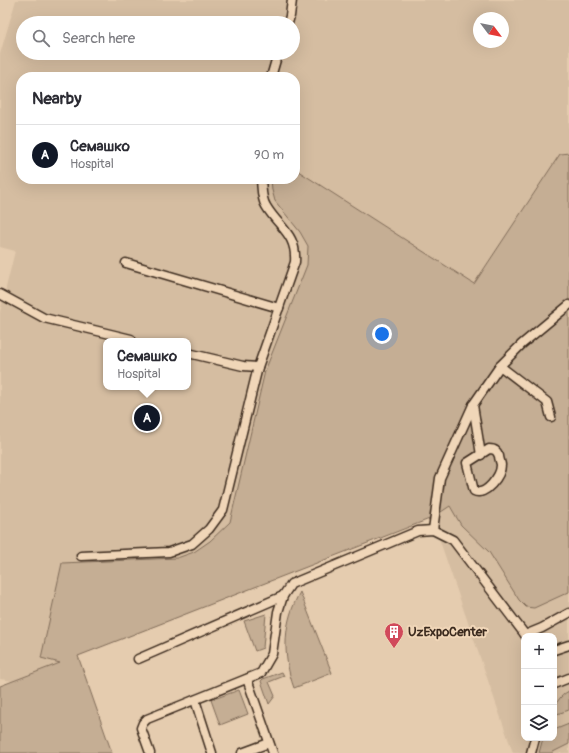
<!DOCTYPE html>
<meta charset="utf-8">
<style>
:root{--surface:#fff;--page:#f2f2f3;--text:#2b2b33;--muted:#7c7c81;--line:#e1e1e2;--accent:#111827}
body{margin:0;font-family:Pangolin,sans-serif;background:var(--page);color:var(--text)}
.controls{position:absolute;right:12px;bottom:12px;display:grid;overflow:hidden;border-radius:8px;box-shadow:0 4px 16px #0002}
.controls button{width:36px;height:36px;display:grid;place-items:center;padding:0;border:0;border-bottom:1px solid var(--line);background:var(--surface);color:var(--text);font:20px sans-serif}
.compass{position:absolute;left:473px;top:12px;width:36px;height:36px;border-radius:50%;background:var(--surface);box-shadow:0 4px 16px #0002;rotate:122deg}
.you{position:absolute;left:382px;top:334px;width:14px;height:14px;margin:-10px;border:3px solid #fff;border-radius:50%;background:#1a73e8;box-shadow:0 0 0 6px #1a73e833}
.badge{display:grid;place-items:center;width:26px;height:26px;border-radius:50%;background:var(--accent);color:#fff;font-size:13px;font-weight:700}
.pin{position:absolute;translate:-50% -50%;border:2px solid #fff;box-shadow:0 1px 4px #0006}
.popup{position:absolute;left:103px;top:338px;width:88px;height:52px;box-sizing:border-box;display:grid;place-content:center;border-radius:8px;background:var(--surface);filter:drop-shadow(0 1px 3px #0005);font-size:13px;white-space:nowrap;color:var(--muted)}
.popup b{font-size:15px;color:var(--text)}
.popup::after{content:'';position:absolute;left:50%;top:100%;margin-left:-8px;border:8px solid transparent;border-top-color:var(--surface)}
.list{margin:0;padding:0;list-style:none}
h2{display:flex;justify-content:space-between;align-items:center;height:52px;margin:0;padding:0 16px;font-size:17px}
h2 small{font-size:13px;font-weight:400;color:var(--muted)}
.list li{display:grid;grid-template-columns:26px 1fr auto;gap:12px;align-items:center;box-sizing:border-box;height:60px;padding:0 16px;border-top:1px solid var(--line)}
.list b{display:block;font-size:15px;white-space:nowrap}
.list p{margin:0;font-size:13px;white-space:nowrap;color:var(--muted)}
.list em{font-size:13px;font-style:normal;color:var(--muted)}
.icon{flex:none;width:22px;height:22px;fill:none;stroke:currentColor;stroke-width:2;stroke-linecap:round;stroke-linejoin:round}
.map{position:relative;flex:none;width:569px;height:753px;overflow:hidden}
.search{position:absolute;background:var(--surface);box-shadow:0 4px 16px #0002;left:16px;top:16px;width:284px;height:44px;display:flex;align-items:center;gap:10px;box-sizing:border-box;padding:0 14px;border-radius:22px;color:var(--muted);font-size:15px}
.panel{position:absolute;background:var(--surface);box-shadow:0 4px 16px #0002;left:16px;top:72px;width:284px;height:112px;border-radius:16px}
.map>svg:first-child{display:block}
</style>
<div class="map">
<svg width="569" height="753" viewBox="0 0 569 753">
<rect width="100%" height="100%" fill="#e5ccaf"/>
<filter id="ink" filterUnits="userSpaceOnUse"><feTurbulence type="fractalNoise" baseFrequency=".025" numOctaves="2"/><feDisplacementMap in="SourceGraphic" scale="8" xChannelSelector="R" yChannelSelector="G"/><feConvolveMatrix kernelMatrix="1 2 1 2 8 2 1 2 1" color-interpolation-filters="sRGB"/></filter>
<g filter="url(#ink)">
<path fill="#d5bda1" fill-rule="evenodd" d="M16,0h553v753h-56l-81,-235 -419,163 -13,-2v-367l15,-61 -15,-4v-193zM479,18h24v24h-24zM23,23h270v30h-270zM21,77h274v102h-274zM106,341h82v46h-82zM524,636h30v102h-30z"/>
<g fill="#c5ae94" stroke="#806c59">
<polygon points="569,153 569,592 534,608 526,607 519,600 489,552 461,525 450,506 432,518 78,656 112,753 0,753 0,686 60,663 41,658 62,563 177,558 194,552 210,541 230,522 265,371 307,265 308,246 300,232 275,201 272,190 271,179 295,179 295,169 474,284 560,154"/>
<path d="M300,592l32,81 -38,15c-12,-33 -11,-66 6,-96z"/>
<polygon points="266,614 263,648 255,651 244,621"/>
<polygon points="282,672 284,676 269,682 275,696 269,704 261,681 263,679"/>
<polygon points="239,690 248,714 220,725 211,700"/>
<path d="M569,691v19l-15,5c0,-10 5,-19 15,-24z"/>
<polygon points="569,724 569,744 551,753 539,753 543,738 554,738 554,730"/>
</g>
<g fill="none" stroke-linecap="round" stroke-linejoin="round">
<defs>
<g id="service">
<polyline points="288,23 290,16 292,0"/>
<polyline points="271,77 278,53"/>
<polyline points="126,263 279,308"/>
<polyline points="0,294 44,318 131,339"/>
<path d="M188,353l55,13 15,1 37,-105c2,-28 -16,-34 -29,-56 -5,-8 -4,-18 -5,-27"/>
<polyline points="500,366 547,402 551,417"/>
<polyline points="473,405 481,455"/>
<path d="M489,449c6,0 8,2 10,7 0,3 2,7 2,9 0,11 -16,32 -27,26l-7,-28z"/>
<polyline points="433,530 440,478 473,405 500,366 522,344 569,305"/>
<polyline points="81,556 169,552 192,544 209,529 223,510 258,367"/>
<polyline points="525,635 542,628 569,613"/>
<polyline points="554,650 569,645"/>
<polyline points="138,659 283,596"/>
<polyline points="247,679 273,753"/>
<polyline points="554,684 569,678"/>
<polyline points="195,700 212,753"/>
<polyline points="150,753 141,728 143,723 147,719 261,673 272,654 278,612 283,596 291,584 418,531 433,530 453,540 526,636"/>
<polyline points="242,753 269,743"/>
<polyline points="531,753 535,738"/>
</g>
</defs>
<use href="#service" stroke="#3b2a1e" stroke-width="11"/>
<use href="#service" stroke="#f0d6b8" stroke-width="8"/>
</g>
</g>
<defs>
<symbol id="building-pin" viewBox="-11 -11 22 30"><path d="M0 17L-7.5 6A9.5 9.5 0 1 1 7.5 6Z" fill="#d1495b" stroke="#f0d6b8"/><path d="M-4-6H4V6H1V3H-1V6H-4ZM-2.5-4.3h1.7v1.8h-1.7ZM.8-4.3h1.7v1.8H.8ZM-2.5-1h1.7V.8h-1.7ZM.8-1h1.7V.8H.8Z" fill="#fff"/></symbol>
</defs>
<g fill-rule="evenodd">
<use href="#building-pin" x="383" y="621" width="22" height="30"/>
</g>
<g text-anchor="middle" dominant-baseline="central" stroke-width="4" stroke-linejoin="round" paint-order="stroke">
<g font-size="13" font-weight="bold" fill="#3b2a1e" stroke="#f0d6b8" text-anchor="start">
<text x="408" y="632">UzExpoCenter</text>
</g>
</g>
</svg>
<div class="controls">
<button>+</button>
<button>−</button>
<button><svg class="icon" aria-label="layers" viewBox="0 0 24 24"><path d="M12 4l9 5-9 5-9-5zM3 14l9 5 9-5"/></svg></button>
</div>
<svg class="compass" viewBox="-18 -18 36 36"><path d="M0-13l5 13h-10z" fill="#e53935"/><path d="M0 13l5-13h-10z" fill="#7c7c81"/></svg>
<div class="you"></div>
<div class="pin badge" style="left:147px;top:418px">A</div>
<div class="popup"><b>Семашко</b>Hospital</div>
<div class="search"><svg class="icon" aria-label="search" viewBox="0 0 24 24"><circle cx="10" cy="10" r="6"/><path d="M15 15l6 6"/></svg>Search here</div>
<section class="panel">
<h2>Nearby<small></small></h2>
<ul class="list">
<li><span class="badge">A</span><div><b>Семашко</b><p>Hospital</p></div><em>90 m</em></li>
</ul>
</section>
</div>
